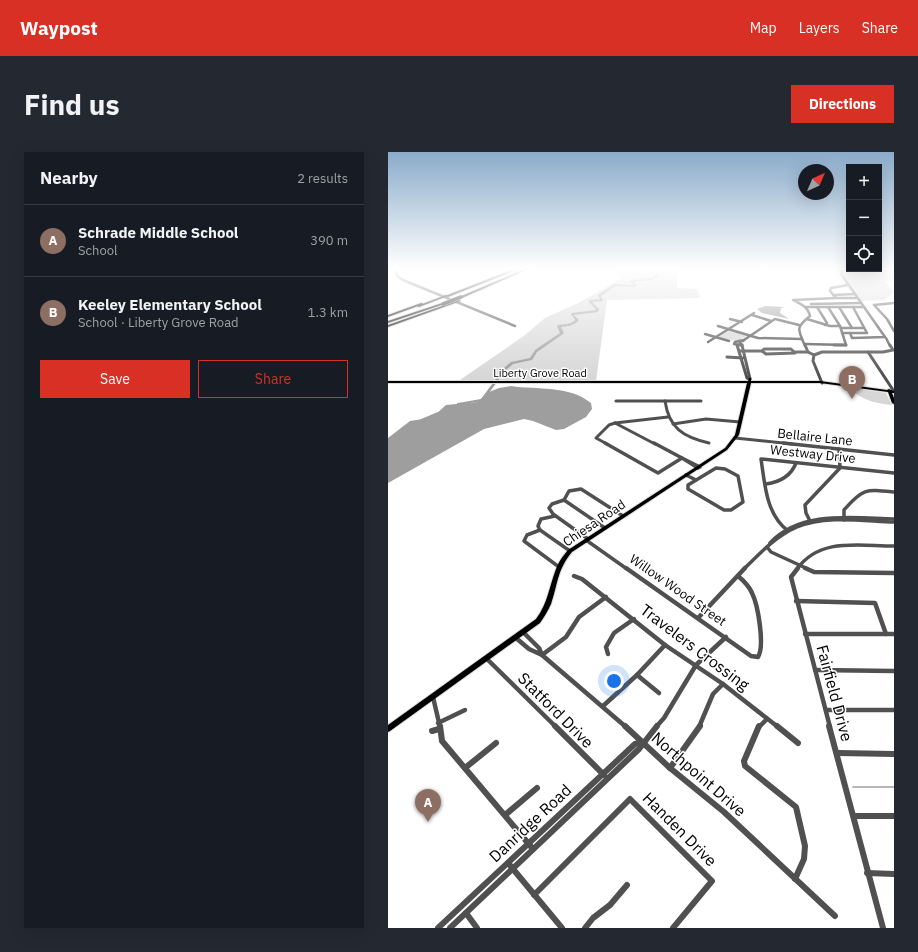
<!DOCTYPE html>
<meta charset="utf-8">
<style>
:root{--surface:#171b24;--page:#242831;--text:#f1f3f6;--muted:#9ea1a6;--line:#363941;--accent:#d93025}
body{margin:0;font-family:"IBM Plex Sans",sans-serif;background:var(--page);color:var(--text)}
.controls{position:absolute;right:12px;top:12px;display:grid;overflow:hidden;border-radius:0px;box-shadow:0 4px 16px #0002}
.controls button{width:36px;height:36px;display:grid;place-items:center;padding:0;border:0;border-bottom:1px solid var(--line);background:var(--surface);color:var(--text);font:20px sans-serif}
.compass{position:absolute;left:410px;top:12px;width:36px;height:36px;border-radius:50%;background:var(--surface);box-shadow:0 4px 16px #0002;rotate:44deg}
.you{position:absolute;left:226px;top:529px;width:14px;height:14px;margin:-10px;border:3px solid #fff;border-radius:50%;background:#1a73e8;box-shadow:0 0 0 6px #1a73e833}
.badge{display:grid;place-items:center;width:26px;height:26px;border-radius:50%;background:var(--accent);color:#fff;font-size:13px;font-weight:700}
.pin{position:absolute;translate:-50% -33px;filter:drop-shadow(0 1px 2px #0008)}
.pin::after{content:'';position:absolute;top:21px;width:14px;height:12px;background:inherit;clip-path:polygon(0 0,100% 0,50% 100%)}
.list{margin:0;padding:0;list-style:none}
h2{display:flex;justify-content:space-between;align-items:center;height:52px;margin:0;padding:0 16px;font-size:17px}
h2 small{font-size:13px;font-weight:400;color:var(--muted)}
.list li{display:grid;grid-template-columns:26px 1fr auto;gap:12px;align-items:center;box-sizing:border-box;height:72px;padding:0 16px;border-top:1px solid var(--line)}
.list b{display:block;font-size:15px;white-space:nowrap}
.list p{margin:0;font-size:13px;white-space:nowrap;color:var(--muted)}
.list em{font-size:13px;font-style:normal;color:var(--muted)}
.actions{display:flex;gap:8px;padding:12px 16px}
.actions a{flex:1;padding:9px 0;border:1px solid var(--accent);border-radius:0px;text-align:center;font-size:14px;color:var(--accent)}
.actions .main{background:var(--accent);color:#fff}
.icon{flex:none;width:22px;height:22px;fill:none;stroke:currentColor;stroke-width:2;stroke-linecap:round;stroke-linejoin:round}
.map{position:relative;flex:none;width:506px;height:776px;overflow:hidden;border-radius:0px}
header{display:flex;align-items:center;gap:24px;box-sizing:border-box;height:56px;padding:0 20px;background:var(--accent);color:#fff}
header strong{font-size:19px}
nav{display:flex;gap:22px;margin-inline-start:auto;font-size:14px}
.intro{display:flex;align-items:center;justify-content:space-between;box-sizing:border-box;height:96px;padding:0 24px}
h1{margin:0;font-size:28px}
.button{padding:10px 18px;border-radius:0px;background:var(--accent);color:#fff;font-size:14px;font-weight:700}
main{display:flex;gap:24px;padding:0 24px}
aside{flex:1;background:var(--surface);border-radius:0px;box-shadow:0 4px 16px #0002}
.map>svg:first-child{display:block}
</style>
<header>
<strong>Waypost</strong>
<nav><a>Map</a><a>Layers</a><a>Share</a></nav>
</header>
<div class="intro"><h1>Find us</h1><a class="button">Directions</a></div>
<main>
<aside>
<h2>Nearby<small>2 results</small></h2>
<ul class="list">
<li><span class="badge" style="background:#8d6e63">A</span><div><b>Schrade Middle School</b><p>School</p></div><em>390 m</em></li>
<li><span class="badge" style="background:#8d6e63">B</span><div><b>Keeley Elementary School</b><p>School · Liberty Grove Road</p></div><em>1.3 km</em></li>
</ul>
<div class="actions"><a class="main">Save</a><a>Share</a></div>
</aside>
<div class="map">
<svg width="506" height="776" viewBox="0 0 506 776">
<rect width="100%" height="100%" fill="#fff"/>
<g fill="#d7d7d7">
<polygon points="236,116 294,116 289,120 289,136 309,137 312,146 219,148 208,229 72,228 137,183 157,166 188,152 231,128 233,124 228,120"/>
<polygon points="452,116 506,116 506,128 496,129 506,140 496,148 473,149 455,124 455,121"/>
<polygon points="341,178 359,184 349,189 330,186"/>
<path d="M471,237l27,4 6,12c-13,-1 -27,-4 -37,-12z"/>
</g>
<g fill="#9e9e9e">
<polygon points="377,154 397,155 393,156 392,161 401,167 374,161 369,157"/>
<path d="M123,234c26,4 58,-1 80,17l1,6 -6,8 -22,12 -8,1 -23,-9 -9,-2 -40,10 -96,54v-45l22,-17 13,-2 13,-5 10,-9 31,-3 12,-10 10,-4z"/>
</g>
<g fill="none" stroke-linecap="round" stroke-linejoin="round">
<polyline stroke="#9e9e9e" stroke-width="1.5" points="465,635 506,635"/>
<g fill="#9e9e9e" fill-rule="evenodd">
<path d="M264,116h2l-4,3 8,4v2l-7,3 -18,2 4,3 -2,2 -19,-1 -15,10 2,4v1l-11,1 7,7 -1,3 -24,3 5,5c-5,6 -11,6 -18,7l3,6 -1,1 -26,18 -5,8 -19,4 -7,6 -23,31 -26,4v-2h1l23,-4 23,-31 7,-6 19,-4 5,-8 25,-17 -3,-7 1,-1c6,-1 13,0 17,-5l-4,-6v-1l25,-3v-1l-7,-7v-2l11,-1 -2,-3v-1l16,-11 20,1 -4,-3v-2l20,-2 5,-2 -8,-5z"/>
<polygon points="50,260 51,260 53,261 36,269 37,271 36,272 35,272 33,271 32,268 33,267"/>
</g>
<defs>
<g id="major">
<polygon points="58,143 60,144 31,155 29,154"/>
<polygon points="71,148 73,149 0,175 0,173"/>
<path d="M361,226h2v3h69l67,9 2,-1 2,1 3,1v2h-2l2,5v6l-2,-1 -4,-11 -68,-9h-69l-12,52 -12,15 -155,102c-15,18 -14,32 -21,52 -3,7 -7,13 -11,19l-150,108 -2,1v-7l148,-106c12,-16 13,-32 20,-50 3,-8 7,-13 12,-19l157,-102 10,-13 12,-52h-359v-2h360z"/>
</g>
<g id="highway">
<polygon points="139,116 143,116 74,146 71,145"/>
<polygon points="126,117 129,118 60,145 57,144"/>
<polygon points="33,151 36,152 0,165 0,163"/>
<polygon points="54,151 57,152 0,171 0,169"/>
</g>
</defs>
<use href="#major" stroke="#dbdbdb" stroke-width="2"/>
<use href="#highway" stroke="#dbdbdb" stroke-width="2"/>
<g stroke="#505050" stroke-width="2.5">
<polyline points="8,116 9,124 15,128 127,174"/>
<polyline points="452,116 454,119 453,122 497,185 464,186 462,181"/>
<polyline points="460,133 443,136 442,139 448,146 469,146"/>
<polyline points="445,143 467,142"/>
<polyline points="423,152 473,151"/>
<polyline points="486,153 499,167 506,179"/>
<polyline points="486,153 506,151"/>
<polyline points="418,155 440,155"/>
<polyline points="429,155 439,171 437,173"/>
<polyline points="451,155 464,176"/>
<polyline points="364,163 383,169"/>
<polyline points="342,167 354,170"/>
<polyline points="419,167 442,174 452,174 458,193"/>
<polyline points="330,174 370,186 414,187"/>
<polyline points="452,174 440,155 476,155"/>
<polyline points="453,176 476,176"/>
<polyline points="454,181 479,181 465,155"/>
<polyline points="317,182 341,189"/>
<polyline points="498,186 502,194"/>
<polyline points="356,188 387,167 411,173"/>
<polygon points="351,189 354,193 346,192 347,190"/>
<polyline points="351,189 356,188 355,189"/>
<polyline points="320,190 366,161"/>
<polyline points="417,192 458,193"/>
<path d="M417,194c-7,-17 -10,-18 5,-30 -2,-9 -9,-12 -17,-16l43,-2"/>
</g>
<g stroke="#505050" stroke-width="3">
<polyline points="349,193 359,226 362,227"/>
<polyline points="352,193 354,193"/>
<polyline points="354,193 362,227"/>
<polyline points="417,193 420,200 426,203"/>
<polyline points="446,193 458,193"/>
<polygon points="376,197 403,197 407,201 378,202 374,199"/>
<polyline points="352,199 374,199"/>
<polyline points="407,200 420,200"/>
<polyline points="480,200 505,238"/>
<polyline points="339,205 355,206"/>
<polyline points="434,231 425,209 426,203 434,200 495,200 505,198 502,193"/>
<polyline points="228,249 313,249"/>
<path d="M277,249c4,27 18,36 44,42"/>
<polyline points="227,271 267,292"/>
<polyline points="227,271 280,265"/>
<polyline points="285,272 318,267 352,270"/>
<polyline points="347,286 404,292"/>
<polyline points="219,292 208,286 221,273 227,271"/>
</g>
<g stroke="#505050" stroke-width="3.5">
<polyline points="217,291 270,321 294,306 266,291"/>
<polyline points="395,291 506,303"/>
<polyline points="310,316 294,306 312,315"/>
<polygon points="328,316 337,317 350,324 355,350 343,358 336,358 300,337 300,333"/>
<polyline points="298,323 308,328"/>
<path d="M378,332c14,-2 25,-8 30,-21"/>
<polyline points="176,348 181,339 193,337 235,364"/>
<polyline points="167,364 153,367 150,374 152,378 182,399"/>
<path d="M456,368v-10c19,-22 22,-21 50,-18"/>
<polyline points="422,369 418,361 417,353 452,316 451,297"/>
<polyline points="152,378 139,383 136,389 171,415"/>
<path d="M400,379c-22,-17 -23,-46 -27,-72l133,14"/>
<polyline points="200,387 165,362 161,356 164,352 176,348 217,376"/>
<polyline points="198,388 239,417"/>
<path d="M382,391c31,-33 83,-25 124,-24"/>
<polyline points="379,395 383,400 420,417"/>
<path d="M356,417c15,-15 32,-33 53,-42 29,-12 66,-6 97,-5"/>
<path d="M409,417c23,-32 62,-23 97,-23"/>
</g>
<g stroke="#505050" stroke-width="4.5">
<path d="M238,416l125,88 7,1c7,-11 0,-52 -6,-64 -3,-7 -8,-12 -14,-17"/>
<polyline points="410,416 403,425 442,575"/>
<polyline points="417,416 426,420 506,421"/>
<polyline points="186,424 194,427 277,493 335,532 390,575"/>
<polyline points="218,445 191,465 178,485 154,503 238,575"/>
<polyline points="408,449 487,451 498,482"/>
<polyline points="310,466 357,416"/>
<polyline points="417,482 506,482"/>
<polyline points="128,486 141,497 154,503 151,496 135,480"/>
<polyline points="220,502 218,495 226,481 246,467"/>
<polyline points="99,507 168,575"/>
<polyline points="427,518 506,519"/>
<polyline points="249,523 271,541"/>
<polyline points="45,545 52,575"/>
<polyline points="215,554 249,523 277,493"/>
<polyline points="438,558 506,558"/>
<polyline points="50,571 77,558"/>
<polyline points="268,575 276,566 308,513 338,485"/>
<polyline points="311,575 325,542 335,532"/>
<polyline points="371,575 379,567"/>
</g>
<g stroke="#505050" stroke-width="6">
<polyline points="52,574 54,589 145,697"/>
<polyline points="167,574 216,623"/>
<polyline points="237,574 282,616 336,660 447,764"/>
<polyline points="371,574 356,609 357,614 408,655 417,694 416,707 407,727"/>
<polyline points="389,574 410,591"/>
<polyline points="441,574 495,776"/>
<polyline points="44,579 51,577"/>
<polyline points="450,601 506,602"/>
<polyline points="77,616 108,591"/>
<polyline points="282,616 312,574"/>
<polyline points="117,663 149,636"/>
<polyline points="466,664 506,664"/>
<polyline points="120,711 174,776"/>
<polyline points="479,721 506,722"/>
<polyline points="146,743 242,647 324,729 285,776"/>
<polyline points="78,761 89,776"/>
<polyline points="50,776 247,592 255,590"/>
<polyline points="62,776 251,597 269,574"/>
<polyline points="197,776 205,766 222,753 239,733"/>
</g>
<use href="#major" fill="#000" fill-rule="evenodd"/>
<use href="#highway" fill="#000" fill-rule="evenodd"/>
<defs>
<polyline id="highway-bridge" points="55,152 73,145"/>
</defs>
<use href="#highway-bridge" stroke="#dbdbdb" stroke-width="4.5" stroke-linecap="butt"/>
<use href="#highway-bridge" stroke="#000" stroke-width="3.5"/>
</g>
<linearGradient id="sky" x2="0" y2="1"><stop stop-color="#8aabca"/><stop offset="0.52" stop-color="#fff"/><stop offset="1" stop-color="#fff" stop-opacity="0"/></linearGradient>
<rect width="506" height="224" fill="url(#sky)"/>
<g text-anchor="middle" dominant-baseline="central" stroke-width="3" stroke-linejoin="round" paint-order="stroke">
<g font-size="11" fill="#000" stroke="#fff">
<text x="152" y="221">Liberty Grove Road</text>
</g>
<g font-size="13" fill="#000" stroke="#fff">
<text transform="translate(427 285) rotate(6)">Bellaire Lane</text>
<text transform="translate(425 302) rotate(6)">Westway Drive</text>
<text transform="translate(206 371) rotate(-34)">Chiesa Road</text>
<text transform="translate(290 438) rotate(35)">Willow Wood Street</text>
</g>
<g font-size="16" fill="#000" stroke="#fff">
<text transform="translate(307 495) rotate(37)">Travelers Crossing</text>
<text transform="translate(447 541) rotate(75)">Fairfield Drive</text>
<text transform="translate(168 558) rotate(45)">Statford Drive</text>
<text transform="translate(311 622) rotate(41)">Northpoint Drive</text>
<text transform="translate(142 671) rotate(-43)">Danridge Road</text>
<text transform="translate(292 677) rotate(45)">Handen Drive</text>
</g>
</g>
</svg>
<div class="controls">
<button>+</button>
<button>−</button>
<button><svg class="icon" aria-label="locate" viewBox="0 0 24 24"><circle cx="12" cy="12" r="6"/><path d="M12 2v4M12 18v4M2 12h4M18 12h4"/></svg></button>
</div>
<svg class="compass" viewBox="-18 -18 36 36"><path d="M0-13l5 13h-10z" fill="#e53935"/><path d="M0 13l5-13h-10z" fill="#9ea1a6"/></svg>
<div class="you"></div>
<div class="pin badge" style="left:40px;top:670px;background:#8d6e63">A</div>
<div class="pin badge" style="left:464px;top:247px;background:#8d6e63">B</div>
</div>
</main>
